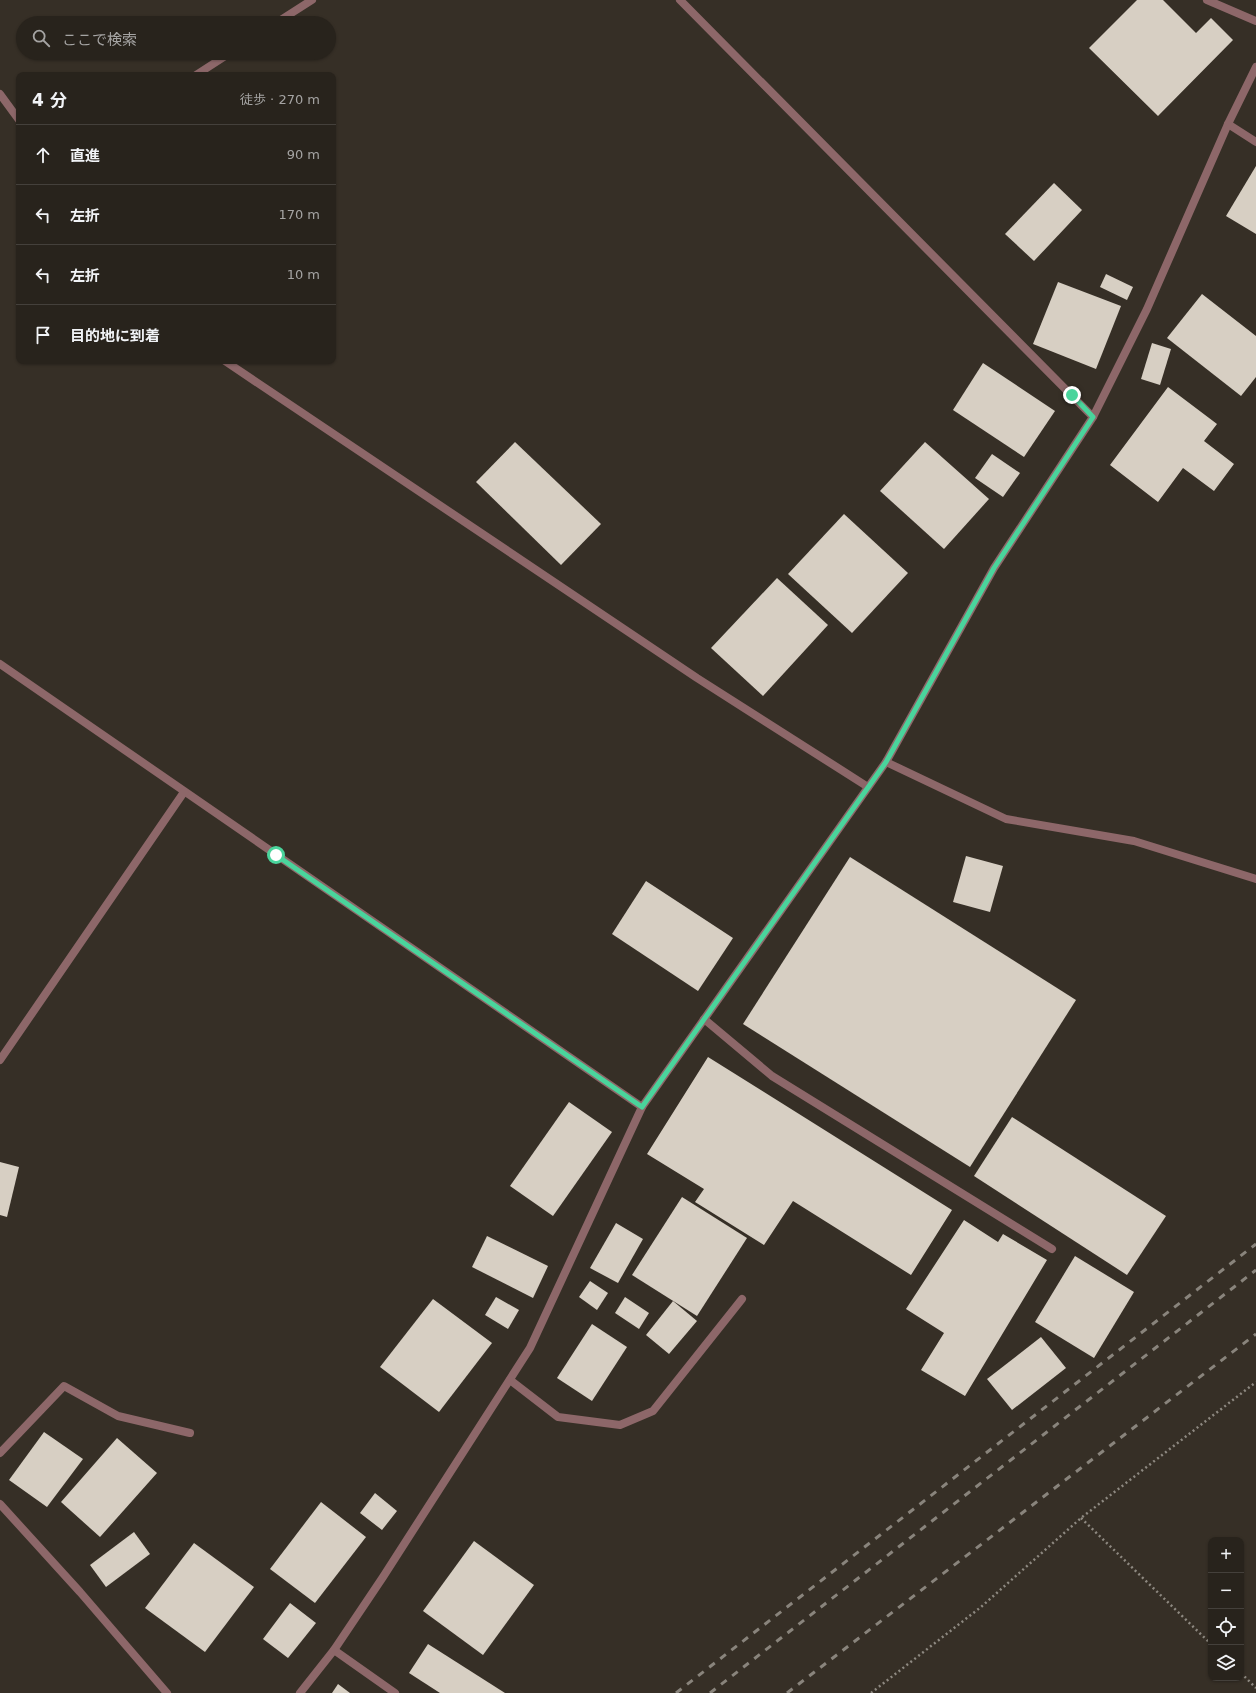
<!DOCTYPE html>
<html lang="ja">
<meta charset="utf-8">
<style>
:root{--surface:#28231c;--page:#302b25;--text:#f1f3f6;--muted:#a5a4a3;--line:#44403b}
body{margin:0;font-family:"DejaVu Sans","Noto Sans JP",sans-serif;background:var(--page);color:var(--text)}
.controls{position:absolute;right:12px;bottom:12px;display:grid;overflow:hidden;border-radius:8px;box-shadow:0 1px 3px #0004}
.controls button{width:36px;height:36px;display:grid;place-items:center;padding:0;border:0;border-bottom:1px solid var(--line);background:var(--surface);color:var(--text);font:20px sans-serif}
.stop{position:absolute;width:12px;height:12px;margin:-9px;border:3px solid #4ad49c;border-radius:50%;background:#fff}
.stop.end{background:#4ad49c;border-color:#fff;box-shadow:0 1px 4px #0008}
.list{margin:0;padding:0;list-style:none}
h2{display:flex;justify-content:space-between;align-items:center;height:52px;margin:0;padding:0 16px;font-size:17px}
h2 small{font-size:13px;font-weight:400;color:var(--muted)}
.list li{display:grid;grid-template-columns:26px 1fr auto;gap:12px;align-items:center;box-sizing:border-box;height:60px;padding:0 16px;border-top:1px solid var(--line)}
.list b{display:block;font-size:15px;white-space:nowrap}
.list em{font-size:13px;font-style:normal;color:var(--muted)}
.icon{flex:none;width:22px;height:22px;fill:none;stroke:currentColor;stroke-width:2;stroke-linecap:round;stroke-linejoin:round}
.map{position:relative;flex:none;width:1256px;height:1693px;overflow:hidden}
.search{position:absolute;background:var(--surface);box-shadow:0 1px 3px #0004;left:16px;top:16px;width:320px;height:44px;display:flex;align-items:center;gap:10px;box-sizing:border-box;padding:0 14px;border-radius:22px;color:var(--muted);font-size:15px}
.panel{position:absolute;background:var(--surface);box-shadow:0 1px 3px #0004;left:16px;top:72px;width:320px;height:292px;border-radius:8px}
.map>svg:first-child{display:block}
</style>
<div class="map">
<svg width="1256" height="1693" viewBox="0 0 1256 1693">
<rect width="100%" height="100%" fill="#362f26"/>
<g fill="#d7cfc3">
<polygon points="1137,0 1163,0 1196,33 1211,18 1233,40 1158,116 1089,48"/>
<polygon points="1256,166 1256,234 1226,216"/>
<polygon points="1054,183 1082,210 1034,261 1005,234"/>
<polygon points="1106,274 1133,287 1127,300 1100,287"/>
<polygon points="1058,282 1121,306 1096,369 1033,344"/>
<polygon points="1202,294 1256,336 1256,377 1241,396 1167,338"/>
<polygon points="1152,343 1171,349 1160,385 1141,379"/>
<polygon points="983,363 1055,411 1024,457 953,410"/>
<polygon points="1168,387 1217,424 1204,441 1234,464 1214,491 1183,468 1158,502 1110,465"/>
<polygon points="515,442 601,524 561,565 476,482"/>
<polygon points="925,442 989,499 944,549 880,491"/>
<polygon points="992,454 1020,473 1003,497 975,478"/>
<polygon points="844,514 908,573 852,633 788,574"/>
<polygon points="777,578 828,625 763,696 711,648"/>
<polygon points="966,856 1003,866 990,912 953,902"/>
<polygon points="850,857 1076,1000 970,1167 743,1024"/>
<polygon points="646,881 733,938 698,991 612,934"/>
<polygon points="708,1057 952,1210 911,1275 793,1201 764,1245 695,1202 704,1189 647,1154"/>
<polygon points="569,1102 612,1132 553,1216 510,1186"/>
<polygon points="1012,1117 1166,1216 1127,1275 974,1176"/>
<polygon points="0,1162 19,1167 7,1217 0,1215"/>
<polygon points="682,1197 747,1238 697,1316 632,1275"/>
<polygon points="964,1220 998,1242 1003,1234 1047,1260 965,1396 921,1370 944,1333 906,1309"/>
<polygon points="616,1223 643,1239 618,1283 590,1268"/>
<polygon points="487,1236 548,1266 533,1298 472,1267"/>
<polygon points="1075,1256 1134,1292 1094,1358 1035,1322"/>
<polygon points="590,1281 608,1293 597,1310 579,1297"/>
<polygon points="496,1297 519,1310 508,1329 485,1315"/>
<polygon points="625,1297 649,1313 639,1329 615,1313"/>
<polygon points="433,1299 492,1343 439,1412 380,1367"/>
<polygon points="673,1301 697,1321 669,1354 646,1335"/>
<polygon points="592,1324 627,1347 592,1401 557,1378"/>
<polygon points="1041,1337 1066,1368 1012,1410 987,1379"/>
<polygon points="44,1432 83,1459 47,1507 9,1480"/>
<polygon points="117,1438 157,1473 100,1537 61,1502"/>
<polygon points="375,1493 397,1511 382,1530 360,1513"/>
<polygon points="321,1502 366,1537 315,1603 270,1569"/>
<polygon points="134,1532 150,1554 106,1587 90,1565"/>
<polygon points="474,1541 534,1585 483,1655 423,1611"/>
<polygon points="194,1543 254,1587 205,1652 145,1608"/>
<polygon points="290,1603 316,1623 288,1658 263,1639"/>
<polygon points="428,1644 505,1693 440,1693 409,1673"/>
<polygon points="338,1684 350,1693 332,1693"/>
</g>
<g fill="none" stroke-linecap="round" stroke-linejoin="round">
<g stroke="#8e8981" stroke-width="2.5" stroke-dasharray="2 3" stroke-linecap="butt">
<polyline points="1081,1518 1211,1644"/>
<polyline points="1241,1673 1256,1688"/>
<polyline points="871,1693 981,1607 1081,1518 1256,1382"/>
</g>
<g stroke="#8d6769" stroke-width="8">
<polyline points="680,0 1093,417"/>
<polyline points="276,23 312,0"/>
<polyline points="196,75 230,53"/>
<polyline points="0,94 19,120"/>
<polyline points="1228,124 1256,142"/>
<polyline points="225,361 697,678 868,787"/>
<polyline points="0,664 642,1107"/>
<polyline points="886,762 1006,819 1134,841 1256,879"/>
<polyline points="704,1019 772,1076 1052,1249"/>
<polyline points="0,1060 184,792"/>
<polyline points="510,1380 558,1417 620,1425 653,1411 742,1299"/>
<polyline points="0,1453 64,1386 118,1416 190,1433"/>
<polyline points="0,1504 80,1592 167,1693"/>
<polyline points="334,1650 395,1693"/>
<polyline points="300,1693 334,1650 383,1577 530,1348 642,1107 886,762 994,568 1093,417 1147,309 1228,124 1256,67"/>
</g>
<polyline stroke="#8d6769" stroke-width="8" points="1207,0 1256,21"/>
<g stroke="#89847c" stroke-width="3" stroke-dasharray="7 7" stroke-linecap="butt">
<polyline points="676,1693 1256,1244"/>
<polyline points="710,1693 1256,1270"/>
<polyline points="787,1693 1256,1334"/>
</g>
</g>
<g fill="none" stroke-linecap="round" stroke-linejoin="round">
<polyline stroke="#4ad49c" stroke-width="5" points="276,855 642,1107 886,762 994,568 1093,417 1072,395"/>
</g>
</svg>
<div class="controls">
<button>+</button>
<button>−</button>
<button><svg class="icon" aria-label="locate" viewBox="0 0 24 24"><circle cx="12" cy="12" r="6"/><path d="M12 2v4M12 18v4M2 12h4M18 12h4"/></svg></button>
<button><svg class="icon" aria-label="layers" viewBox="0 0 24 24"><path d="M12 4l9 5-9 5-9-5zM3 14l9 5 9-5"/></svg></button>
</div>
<div class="stop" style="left:276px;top:855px"></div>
<div class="stop end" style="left:1072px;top:395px"></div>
<div class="search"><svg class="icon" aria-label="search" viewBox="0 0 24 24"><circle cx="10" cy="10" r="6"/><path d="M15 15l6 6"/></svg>ここで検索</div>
<section class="panel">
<h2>4 分<small>徒歩 · 270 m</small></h2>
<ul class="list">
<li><svg class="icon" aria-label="ahead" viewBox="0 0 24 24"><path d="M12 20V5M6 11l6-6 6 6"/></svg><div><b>直進</b></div><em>90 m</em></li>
<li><svg class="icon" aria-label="left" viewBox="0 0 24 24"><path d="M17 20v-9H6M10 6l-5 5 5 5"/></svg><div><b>左折</b></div><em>170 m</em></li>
<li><svg class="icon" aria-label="left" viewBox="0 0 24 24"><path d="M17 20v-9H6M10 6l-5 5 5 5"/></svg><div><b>左折</b></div><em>10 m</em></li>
<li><svg class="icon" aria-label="arrive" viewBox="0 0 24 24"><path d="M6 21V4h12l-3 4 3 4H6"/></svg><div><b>目的地に到着</b></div></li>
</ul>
</section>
</div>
